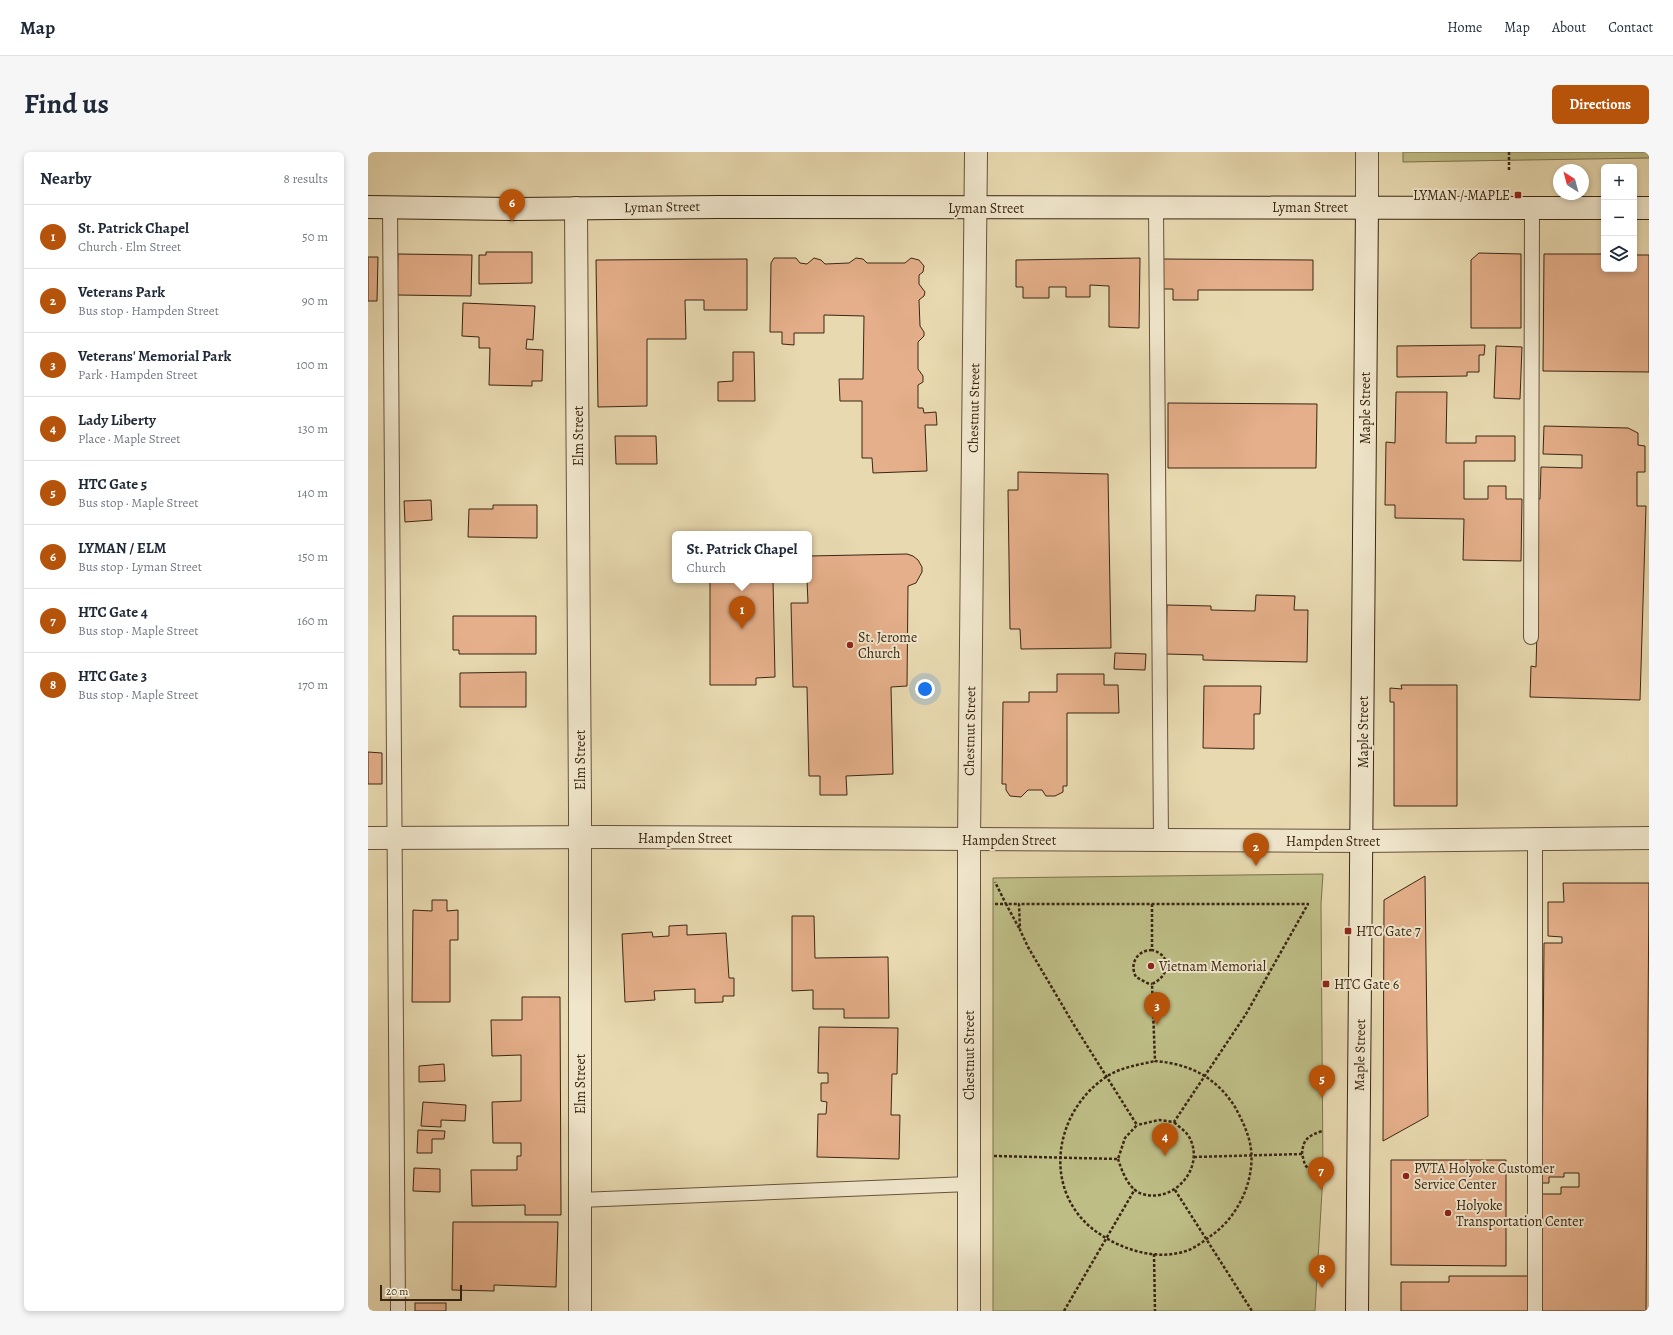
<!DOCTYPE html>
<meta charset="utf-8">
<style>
:root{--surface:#fff;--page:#f6f6f7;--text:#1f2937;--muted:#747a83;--line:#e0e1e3;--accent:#b45309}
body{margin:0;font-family:Alegreya,serif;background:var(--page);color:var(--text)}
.controls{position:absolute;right:12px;top:12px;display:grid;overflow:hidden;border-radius:6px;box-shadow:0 2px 6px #0003}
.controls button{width:36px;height:36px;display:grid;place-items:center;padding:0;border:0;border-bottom:1px solid var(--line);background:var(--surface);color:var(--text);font:20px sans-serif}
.compass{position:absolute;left:1185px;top:12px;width:36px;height:36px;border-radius:50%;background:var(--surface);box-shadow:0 2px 6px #0003;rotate:324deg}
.scale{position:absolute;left:12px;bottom:10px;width:82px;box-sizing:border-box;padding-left:4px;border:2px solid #3b2613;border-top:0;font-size:11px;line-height:14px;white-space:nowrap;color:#3b2613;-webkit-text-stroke:3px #f0e6cc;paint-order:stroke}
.you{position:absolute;left:557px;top:537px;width:14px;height:14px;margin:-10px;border:3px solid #fff;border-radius:50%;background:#1a73e8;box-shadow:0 0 0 6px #1a73e833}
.badge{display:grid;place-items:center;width:26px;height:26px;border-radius:50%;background:var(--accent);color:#fff;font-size:13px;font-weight:700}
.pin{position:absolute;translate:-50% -33px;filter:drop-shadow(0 1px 2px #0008)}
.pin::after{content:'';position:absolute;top:21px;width:14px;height:12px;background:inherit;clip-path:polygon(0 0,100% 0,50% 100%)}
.popup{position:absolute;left:304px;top:379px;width:140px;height:52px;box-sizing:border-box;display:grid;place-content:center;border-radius:6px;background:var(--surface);filter:drop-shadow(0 1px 3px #0005);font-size:13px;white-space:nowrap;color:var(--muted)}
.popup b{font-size:15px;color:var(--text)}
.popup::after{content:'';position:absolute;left:50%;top:100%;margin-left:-8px;border:8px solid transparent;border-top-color:var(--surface)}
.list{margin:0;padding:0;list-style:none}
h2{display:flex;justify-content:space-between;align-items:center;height:52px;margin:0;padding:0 16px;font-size:17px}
h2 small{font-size:13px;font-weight:400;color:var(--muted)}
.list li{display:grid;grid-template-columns:26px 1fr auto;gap:12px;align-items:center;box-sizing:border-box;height:64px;padding:0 16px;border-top:1px solid var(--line)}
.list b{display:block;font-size:15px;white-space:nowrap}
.list p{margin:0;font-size:13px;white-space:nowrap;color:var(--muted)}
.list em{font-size:13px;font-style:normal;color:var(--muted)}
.icon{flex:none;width:22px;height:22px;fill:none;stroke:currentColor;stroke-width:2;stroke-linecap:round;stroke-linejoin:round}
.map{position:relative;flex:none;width:1281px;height:1159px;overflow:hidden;border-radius:6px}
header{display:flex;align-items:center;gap:24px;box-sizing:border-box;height:56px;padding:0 20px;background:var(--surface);border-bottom:1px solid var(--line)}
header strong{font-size:19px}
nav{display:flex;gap:22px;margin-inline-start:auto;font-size:14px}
.intro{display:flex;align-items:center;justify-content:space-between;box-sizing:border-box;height:96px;padding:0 24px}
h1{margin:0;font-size:28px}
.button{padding:10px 18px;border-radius:6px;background:var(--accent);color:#fff;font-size:14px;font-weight:700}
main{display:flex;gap:24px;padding:0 24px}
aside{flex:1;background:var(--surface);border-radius:6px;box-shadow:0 2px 6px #0003}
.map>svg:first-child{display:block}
</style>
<header>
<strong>Map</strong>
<nav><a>Home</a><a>Map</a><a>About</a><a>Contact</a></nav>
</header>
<div class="intro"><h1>Find us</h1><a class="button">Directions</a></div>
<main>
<aside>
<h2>Nearby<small>8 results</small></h2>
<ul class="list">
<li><span class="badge">1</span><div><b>St. Patrick Chapel</b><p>Church · Elm Street</p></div><em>50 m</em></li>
<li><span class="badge">2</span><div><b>Veterans Park</b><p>Bus stop · Hampden Street</p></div><em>90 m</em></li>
<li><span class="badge">3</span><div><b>Veterans' Memorial Park</b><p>Park · Hampden Street</p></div><em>100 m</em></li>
<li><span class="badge">4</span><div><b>Lady Liberty</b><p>Place · Maple Street</p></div><em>130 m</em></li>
<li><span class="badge">5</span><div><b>HTC Gate 5</b><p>Bus stop · Maple Street</p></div><em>140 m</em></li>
<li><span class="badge">6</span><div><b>LYMAN / ELM</b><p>Bus stop · Lyman Street</p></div><em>150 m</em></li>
<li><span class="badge">7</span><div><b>HTC Gate 4</b><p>Bus stop · Maple Street</p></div><em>160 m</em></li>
<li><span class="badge">8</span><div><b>HTC Gate 3</b><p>Bus stop · Maple Street</p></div><em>170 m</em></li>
</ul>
</aside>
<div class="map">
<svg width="1281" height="1159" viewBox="0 0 1281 1159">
<rect width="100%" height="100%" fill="#e8d9b0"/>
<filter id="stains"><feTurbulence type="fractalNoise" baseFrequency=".005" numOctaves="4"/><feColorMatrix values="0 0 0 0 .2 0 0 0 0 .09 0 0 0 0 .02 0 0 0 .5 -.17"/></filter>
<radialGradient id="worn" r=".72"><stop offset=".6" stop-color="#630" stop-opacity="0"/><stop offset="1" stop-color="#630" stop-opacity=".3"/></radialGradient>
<g fill="#bebd86" stroke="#7c724c">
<polygon points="1035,0 1281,0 1281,6 1035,10"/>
<polygon points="955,722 953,752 955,1022 947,1159 625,1159 625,726"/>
</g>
<g fill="#e4af8a" stroke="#3b2613">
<polygon points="118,100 164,100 164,131 111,132 111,103 118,103"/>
<polygon points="1111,101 1153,102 1153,176 1103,176 1103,108"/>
<polygon points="30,102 104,103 103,144 29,143"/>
<polygon points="1176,102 1236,102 1236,117 1266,117 1266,103 1281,103 1281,220 1175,219"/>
<polygon points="0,105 10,105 9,149 0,149"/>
<polygon points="406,106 428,106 432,111 439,112 446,106 453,108 457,112 481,111 488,106 495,107 499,111 537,111 543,106 551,108 556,114 555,120 551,123 551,132 557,140 556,144 551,148 552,174 556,180 556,184 550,190 550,217 555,224 555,230 550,233 550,256 555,256 556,261 568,260 569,273 557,273 559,319 505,321 504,306 494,306 494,249 472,249 471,227 495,227 496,164 456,163 456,181 426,181 426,193 414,192 414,180 402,180 403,111"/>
<polygon points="772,106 771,176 741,175 741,134 722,133 722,145 698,145 698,135 681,135 681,146 655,146 655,135 648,135 648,108"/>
<polygon points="379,107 379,158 336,158 336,148 317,148 318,187 279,187 279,254 230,255 228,108"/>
<polygon points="794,107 945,108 945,138 830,138 830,148 805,148 805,137 794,137"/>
<polygon points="95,151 167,154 165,188 159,187 158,197 175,198 174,229 164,229 164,234 121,233 122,196 111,196 111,185 94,184"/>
<polygon points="1117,193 1116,203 1111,203 1111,220 1099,220 1099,224 1029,225 1029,194"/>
<polygon points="1128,194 1154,195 1152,247 1126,246"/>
<polygon points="365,200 386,200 387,249 350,249 350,230 365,229"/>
<polygon points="1028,240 1079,240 1078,291 1108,291 1108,284 1147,284 1147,309 1096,309 1096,347 1120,347 1120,334 1138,334 1138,347 1154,347 1153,409 1095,408 1096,367 1027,366 1027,353 1017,353 1018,290 1027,291"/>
<polygon points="800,251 949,252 948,316 800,316"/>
<polygon points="1176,274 1260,276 1270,281 1270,293 1277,294 1277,320 1269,320 1269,354 1278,354 1272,548 1162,545 1163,514 1168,515 1170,441 1168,347 1172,347 1173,315 1214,316 1214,303 1175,302"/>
<polygon points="247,284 288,284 289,312 248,312"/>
<polygon points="650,320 740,322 743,496 653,497 652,477 642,477 640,338 650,338"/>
<polygon points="63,348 64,368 37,370 36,349"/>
<polygon points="125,353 169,353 169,386 100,385 101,357 125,357"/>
<polygon points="539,402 545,404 550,408 554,415 554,420 548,431 540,434 539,534 523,535 525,622 478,624 479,643 452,643 452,624 441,624 439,535 425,535 423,451 440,451 439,428 405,428 441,428 441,404"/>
<polygon points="342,428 405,428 407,525 388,526 388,533 342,533"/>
<polygon points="888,443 927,444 926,458 940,458 939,510 835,508 835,503 798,502 799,453 843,454 843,458 887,459"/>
<polygon points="85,464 168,464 168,502 91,502 91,498 85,498"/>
<polygon points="747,501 778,502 777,518 746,517"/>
<polygon points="158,520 158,555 92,555 92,521"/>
<polygon points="689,522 736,522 736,533 750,533 751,561 699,561 699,634 695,634 695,640 687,644 678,644 674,638 660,638 653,645 642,644 638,638 638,632 634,632 635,550 661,550 661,540 689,540"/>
<polygon points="1033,533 1089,533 1089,654 1026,654 1026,550 1022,550 1022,536 1034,537"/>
<polygon points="836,534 893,534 892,562 886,562 886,597 835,596"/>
<polygon points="0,600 14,601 14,632 0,632"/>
<polygon points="1057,724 1060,964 1015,989 1016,748"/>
<polygon points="1195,731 1281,731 1278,1159 1170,1159 1170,1042 1193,1042 1193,1035 1211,1035 1211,1021 1196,1021 1196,1025 1181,1025 1181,1031 1174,1031 1176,791 1194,791 1194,785 1180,784 1180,750 1196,750"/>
<polygon points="64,748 79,748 79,759 90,758 90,788 82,788 82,850 44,850 45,758 64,759"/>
<polygon points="424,764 446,764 447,806 520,805 521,866 476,866 476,857 445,857 445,838 424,839"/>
<polygon points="319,773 319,783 358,781 361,826 366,826 366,844 355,844 355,850 327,851 327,837 286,839 287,848 257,850 254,782 284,780 285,785 301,784 301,774"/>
<polygon points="154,845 192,845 193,1063 157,1063 157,1053 104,1054 103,1018 149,1018 149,1004 153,1004 153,991 125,991 124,950 153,949 153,903 124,904 123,868 154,868"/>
<polygon points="451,875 530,876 529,922 524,922 523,963 532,963 531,1007 449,1005 450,962 458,962 459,950 453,949 453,931 460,931 460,921 450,921"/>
<polygon points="76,912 77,929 51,930 51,914"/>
<polygon points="55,950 98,953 97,969 73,968 73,975 53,974"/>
<polygon points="50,978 77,979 76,987 64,987 64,1001 49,1001"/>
<polygon points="1023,1008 1138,1008 1138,1114 1023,1113"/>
<polygon points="46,1016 72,1017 72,1040 45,1039"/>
<polygon points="85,1070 190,1070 188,1135 126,1133 126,1139 84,1138"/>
<polygon points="1081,1124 1160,1124 1160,1159 1033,1159 1033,1130 1081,1130"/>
<rect x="47" y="1151" width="31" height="8"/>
</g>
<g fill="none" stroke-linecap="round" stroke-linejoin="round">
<defs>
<g id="service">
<polyline points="22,55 30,1159"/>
<polyline points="788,55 793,689"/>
<polyline points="1163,485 1164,55"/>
<polyline points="1167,687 1167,1159"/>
<polyline points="212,1048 601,1032"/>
</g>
<g id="minor">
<polyline points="999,0 999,55"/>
<polyline points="208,56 212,657 212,1159"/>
<polyline points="601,1159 601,688 608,0"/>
</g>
<polyline id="tertiary" points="0,686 237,685 994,689 1281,686"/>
<g id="secondary">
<polyline points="0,55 148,57 351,55 1236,56"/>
<polyline points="1266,56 1281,56"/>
<polyline points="989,1159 999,55"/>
</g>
</defs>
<use href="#service" stroke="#66533a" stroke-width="16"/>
<use href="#minor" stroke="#66533a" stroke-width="24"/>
<use href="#tertiary" stroke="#66533a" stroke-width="24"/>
<use href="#secondary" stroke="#3b2613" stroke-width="24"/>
<g stroke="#3b2613" stroke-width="2.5" stroke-dasharray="3 2" stroke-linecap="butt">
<polyline points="1141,18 1141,0"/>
<polyline points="627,752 638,752 627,730"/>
<path d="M784,752v46c20,5 18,26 0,34l3,77c35,3 61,16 80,46 6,11 12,23 15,36 7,34 -11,73 -38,92 -8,6 -17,13 -26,16 -33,11 -73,-4 -98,-26 -46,-43 -31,-115 18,-148 15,-10 32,-12 49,-16"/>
<polyline points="651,776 638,752 651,752"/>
<path d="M784,798c-15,0 -23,14 -16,27l11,6 5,1"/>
<path d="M934,1002c1,-16 7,-18 20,-23"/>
<polyline points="626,1004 750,1007 757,986 769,973 706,873 660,795 652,778 651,752 940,752 878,862 806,970 791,968 769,973"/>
<polyline points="826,1005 934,1002 937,1013 945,1022 955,1022"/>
<path d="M750,1007c4,12 10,30 24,35 34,10 65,-29 46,-59 -4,-5 -10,-9 -14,-13"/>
<polyline points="807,1038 884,1159"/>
<polyline points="786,1102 787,1159"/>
<polyline points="696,1159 767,1037"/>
</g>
<use href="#service" stroke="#f0e6cc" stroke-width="14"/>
<use href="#minor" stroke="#f0e6cc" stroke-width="22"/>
<use href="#tertiary" stroke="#f0e6cc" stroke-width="22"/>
<use href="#secondary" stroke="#f0e6cc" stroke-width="22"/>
</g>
<g fill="#8f2418" stroke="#f0e6cc" stroke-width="1.5">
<rect x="1146" y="39" width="8" height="8" rx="2"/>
<circle cx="482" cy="493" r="4"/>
<rect x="976" y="775" width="8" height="8" rx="2"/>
<circle cx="783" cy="814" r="4"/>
<rect x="954" y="828" width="8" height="8" rx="2"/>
<circle cx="1038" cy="1024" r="4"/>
<circle cx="1080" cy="1061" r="4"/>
</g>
<g text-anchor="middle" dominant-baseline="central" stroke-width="4" stroke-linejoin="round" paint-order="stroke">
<g font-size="14" fill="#3b2613" stroke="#f0e6cc" text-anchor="start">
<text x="1142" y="43" text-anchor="end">LYMAN / MAPLE</text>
<text x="490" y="485">St. Jerome<tspan x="490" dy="16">Church</tspan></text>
<text x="988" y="779">HTC Gate 7</text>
<text x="791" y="814">Vietnam Memorial</text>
<text x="966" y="832">HTC Gate 6</text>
<text x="1046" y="1016">PVTA Holyoke Customer<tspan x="1046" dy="16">Service Center</tspan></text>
<text x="1088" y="1053">Holyoke<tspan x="1088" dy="16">Transportation Center</tspan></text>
</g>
<g font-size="14" fill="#3b2613" stroke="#f0e6cc">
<text transform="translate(294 55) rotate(-1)">Lyman Street</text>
<text x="942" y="55">Lyman Street</text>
<text x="618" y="56">Lyman Street</text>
<text transform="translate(606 256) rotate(-89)">Chestnut Street</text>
<text transform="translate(997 256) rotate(-90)">Maple Street</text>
<text transform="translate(210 284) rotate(-90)">Elm Street</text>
<text transform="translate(602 579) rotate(-89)">Chestnut Street</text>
<text transform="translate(995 580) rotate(-90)">Maple Street</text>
<text transform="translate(212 608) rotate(-90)">Elm Street</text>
<text x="317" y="686">Hampden Street</text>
<text x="641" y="688">Hampden Street</text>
<text x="965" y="689">Hampden Street</text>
<text transform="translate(601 903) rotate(-90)">Chestnut Street</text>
<text transform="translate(992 903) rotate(-89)">Maple Street</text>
<text transform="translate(212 932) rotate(-90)">Elm Street</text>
</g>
</g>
<rect width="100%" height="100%" filter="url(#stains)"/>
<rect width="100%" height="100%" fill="url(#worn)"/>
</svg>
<div class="controls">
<button>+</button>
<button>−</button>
<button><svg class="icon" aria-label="layers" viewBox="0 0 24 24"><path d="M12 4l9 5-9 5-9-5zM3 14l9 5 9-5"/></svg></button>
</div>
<svg class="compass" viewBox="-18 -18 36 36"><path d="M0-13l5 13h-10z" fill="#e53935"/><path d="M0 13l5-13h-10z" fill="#747a83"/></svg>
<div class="scale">20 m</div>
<div class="you"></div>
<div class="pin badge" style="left:374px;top:477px">1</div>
<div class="popup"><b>St. Patrick Chapel</b>Church</div>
<div class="pin badge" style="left:888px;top:714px">2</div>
<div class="pin badge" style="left:789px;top:873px">3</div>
<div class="pin badge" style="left:797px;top:1004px">4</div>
<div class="pin badge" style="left:954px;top:946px">5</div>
<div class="pin badge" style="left:144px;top:70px">6</div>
<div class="pin badge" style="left:953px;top:1038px">7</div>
<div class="pin badge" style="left:954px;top:1136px">8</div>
</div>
</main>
